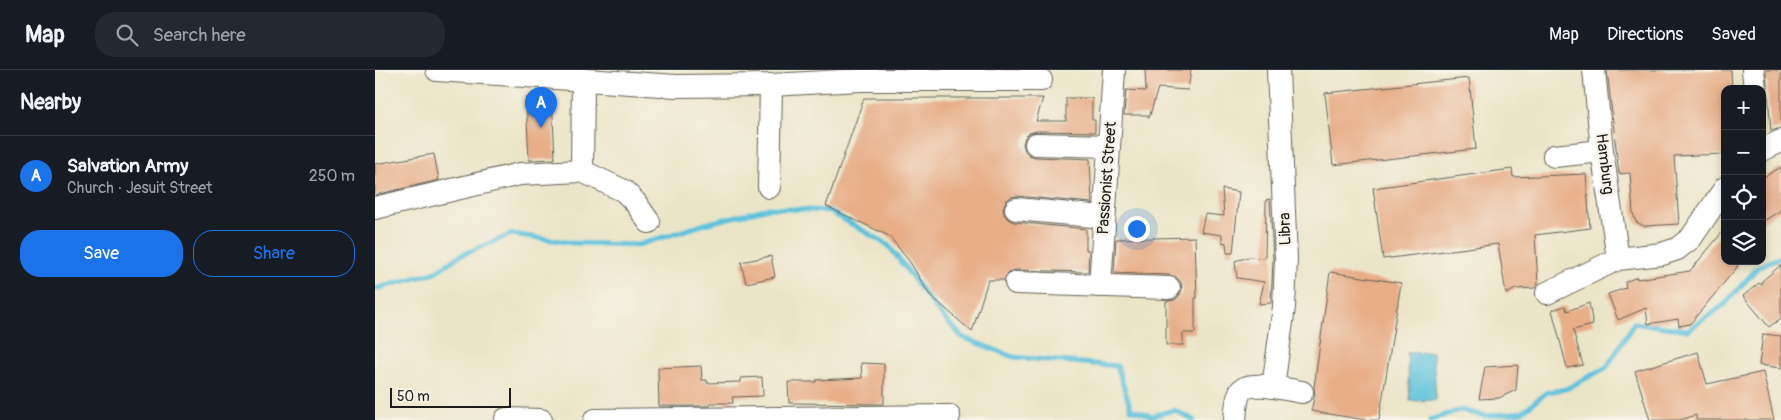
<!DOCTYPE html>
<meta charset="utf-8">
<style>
:root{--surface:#171b24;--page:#242831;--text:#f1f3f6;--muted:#9ea1a6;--line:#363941;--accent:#1a73e8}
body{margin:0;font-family:Pangolin,sans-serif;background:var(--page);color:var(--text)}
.controls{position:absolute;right:15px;top:15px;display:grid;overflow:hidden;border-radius:10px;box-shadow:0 2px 8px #0003}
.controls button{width:45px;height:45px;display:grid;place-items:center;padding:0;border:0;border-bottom:1px solid var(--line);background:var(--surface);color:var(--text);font:25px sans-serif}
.scale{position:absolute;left:15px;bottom:12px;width:121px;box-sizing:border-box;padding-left:5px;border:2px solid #1c1c1c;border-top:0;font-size:14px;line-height:18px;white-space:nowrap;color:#1c1c1c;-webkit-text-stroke:4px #f7f3e8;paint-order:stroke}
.you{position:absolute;left:761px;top:158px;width:18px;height:18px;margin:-12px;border:4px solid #fff;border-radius:50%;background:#1a73e8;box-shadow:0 0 0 8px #1a73e833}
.badge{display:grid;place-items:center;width:32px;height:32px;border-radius:50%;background:var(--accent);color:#fff;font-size:16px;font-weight:700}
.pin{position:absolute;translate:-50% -41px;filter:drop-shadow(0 1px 2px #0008)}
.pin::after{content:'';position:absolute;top:26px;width:18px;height:15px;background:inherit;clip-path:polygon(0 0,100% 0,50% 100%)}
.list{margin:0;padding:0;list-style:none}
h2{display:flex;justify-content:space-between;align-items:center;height:65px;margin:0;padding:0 20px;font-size:21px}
h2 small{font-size:16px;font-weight:400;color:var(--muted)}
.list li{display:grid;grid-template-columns:32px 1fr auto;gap:15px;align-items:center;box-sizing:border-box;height:80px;padding:0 20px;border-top:1px solid var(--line)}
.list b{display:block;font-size:19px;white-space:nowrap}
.list p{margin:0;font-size:16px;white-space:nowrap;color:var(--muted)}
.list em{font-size:16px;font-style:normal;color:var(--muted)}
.actions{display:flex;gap:10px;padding:15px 20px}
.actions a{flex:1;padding:11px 0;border:1px solid var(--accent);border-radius:20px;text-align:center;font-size:18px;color:var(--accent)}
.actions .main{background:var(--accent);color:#fff}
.icon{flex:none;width:28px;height:28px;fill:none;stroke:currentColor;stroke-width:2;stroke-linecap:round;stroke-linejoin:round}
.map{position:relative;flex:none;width:1406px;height:350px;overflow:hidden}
header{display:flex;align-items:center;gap:30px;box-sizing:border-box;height:70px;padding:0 25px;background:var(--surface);border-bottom:1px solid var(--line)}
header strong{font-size:24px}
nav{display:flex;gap:28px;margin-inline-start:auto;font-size:18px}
.search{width:350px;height:45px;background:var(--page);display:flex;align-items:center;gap:12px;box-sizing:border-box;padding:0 18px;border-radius:20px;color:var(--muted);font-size:19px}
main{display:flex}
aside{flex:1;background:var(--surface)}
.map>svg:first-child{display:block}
</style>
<header>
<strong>Map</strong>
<div class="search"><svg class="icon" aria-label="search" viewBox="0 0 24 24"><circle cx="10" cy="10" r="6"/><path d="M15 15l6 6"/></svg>Search here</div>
<nav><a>Map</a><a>Directions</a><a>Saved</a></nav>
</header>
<main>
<aside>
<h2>Nearby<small></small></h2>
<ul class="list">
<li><span class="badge">A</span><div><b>Salvation Army</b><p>Church · Jesuit Street</p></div><em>250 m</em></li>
</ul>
<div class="actions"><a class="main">Save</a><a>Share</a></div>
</aside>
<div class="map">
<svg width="1406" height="350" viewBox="0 0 1406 350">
<rect width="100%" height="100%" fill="#f7f3e8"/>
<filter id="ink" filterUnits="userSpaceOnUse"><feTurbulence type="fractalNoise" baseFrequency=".02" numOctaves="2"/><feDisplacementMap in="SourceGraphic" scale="10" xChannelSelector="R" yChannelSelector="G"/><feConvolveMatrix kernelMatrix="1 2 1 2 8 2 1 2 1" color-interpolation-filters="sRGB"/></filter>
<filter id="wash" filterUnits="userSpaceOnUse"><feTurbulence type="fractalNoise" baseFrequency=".0096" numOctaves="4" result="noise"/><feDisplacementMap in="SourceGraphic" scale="20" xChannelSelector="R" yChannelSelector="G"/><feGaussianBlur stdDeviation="1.12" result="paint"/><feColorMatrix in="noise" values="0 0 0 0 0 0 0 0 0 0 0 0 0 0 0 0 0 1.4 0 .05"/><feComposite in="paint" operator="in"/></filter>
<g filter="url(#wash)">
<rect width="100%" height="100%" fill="#ebe5c8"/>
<polygon fill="#5dc2db" stroke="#3c6f7c" points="1058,282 1061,330 1035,331 1032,283"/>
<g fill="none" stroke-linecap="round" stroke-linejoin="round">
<g stroke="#5dc2db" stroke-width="5">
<polyline points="0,219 59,203 84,186 137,164 198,173 263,175 330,154 394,138 454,141 513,175 562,240 587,267 638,287 742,296 756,339 777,346 799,340 819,350"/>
<polyline points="1055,350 1085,340 1111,346 1147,342 1172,322 1191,319 1232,297 1259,253 1313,260 1349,235 1383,197 1406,187"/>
</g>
</g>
<g id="blocks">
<g fill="#e7ae88">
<polygon points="770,0 816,0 813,20 783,18 774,48 773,48 773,45 749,45 751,20 771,21"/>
<polygon points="1232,0 1356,0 1357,19 1350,19 1350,84 1299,86 1304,154 1269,156 1261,152 1258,143 1255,103 1244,104"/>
<polygon points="1391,0 1406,0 1406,58 1396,61"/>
<polygon points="1094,8 1101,79 958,95 950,23"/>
<polygon points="177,27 180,89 154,90 151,28"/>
<polygon points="489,28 668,28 661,51 691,51 691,28 717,28 717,50 720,50 720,62 661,61 654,63 650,67 648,74 650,81 654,85 660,87 715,89 717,133 642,126 636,127 631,131 628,138 629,144 633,149 639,152 711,159 711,180 714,180 713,202 641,200 634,202 629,210 613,210 597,262 554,224 535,192 514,166 451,136"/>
<polygon points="59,84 64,110 0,125 0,94"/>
<polygon points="1406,97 1406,140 1387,152 1387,108"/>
<polygon points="1137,99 1138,107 1211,104 1215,158 1160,165 1163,214 1160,218 1141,219 1131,224 1123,174 1008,189 998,118"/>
<polygon points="847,119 864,122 858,183 852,183 851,173 847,172 847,165 826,162 830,144 849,146"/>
<polygon points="895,129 898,189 896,233 884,234 889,212 862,208 860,191 874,187 890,188 891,130"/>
<polygon points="1350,159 1350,191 1357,191 1363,196 1315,254 1304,256 1303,249 1273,254 1271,238 1243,250 1233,224 1251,218 1250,212 1262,207 1262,209 1315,201"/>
<polygon points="820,167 822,228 820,228 820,263 808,263 808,275 791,275 791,231 800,230 805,225 807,219 806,212 801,207 794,205 739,203 741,169"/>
<polygon points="396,186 400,207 371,213 366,192"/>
<polygon points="1406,195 1406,248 1394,257 1368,226 1384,213 1387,215 1387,211"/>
<polygon points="955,202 1026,213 1004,350 991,350 936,341 940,324 939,317"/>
<polygon points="1214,233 1218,255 1198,260 1208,295 1192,298 1177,240 1190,236 1192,241"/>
<polygon points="1388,264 1406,266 1406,298 1384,295"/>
<polygon points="1323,282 1332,314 1388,302 1399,350 1321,350 1321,345 1305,350 1275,350 1260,301"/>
<polygon points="486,293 509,294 509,334 414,333 413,312 441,312 441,310 487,308"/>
<polygon points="1143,295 1141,320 1124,328 1104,329 1110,297"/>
<polygon points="326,296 327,310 332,310 332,313 366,312 366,308 387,307 388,326 357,327 358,333 335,333 335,336 284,336 283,298"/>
</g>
</g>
</g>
<g filter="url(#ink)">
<use href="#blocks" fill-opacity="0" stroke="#646258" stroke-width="1"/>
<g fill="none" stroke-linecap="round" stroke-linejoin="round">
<defs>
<g id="minor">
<polyline points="62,0 301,16 396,15 485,10 666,10"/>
<polyline points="1219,0 1227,81 1243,189"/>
<polyline points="1378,0 1380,19"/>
<polyline points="661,74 734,76"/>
<polyline points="1387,80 1406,71"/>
<polyline points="1179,86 1227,81"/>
<polyline points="207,101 208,9"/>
<polyline points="394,117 396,15"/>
<polyline points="0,138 145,104 207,101 249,121 260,132 274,152"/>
<polyline points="641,139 729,147"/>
<polyline points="641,213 794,218"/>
<polyline points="725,216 739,0"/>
<polyline points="1172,223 1243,189 1287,184 1302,179 1316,168 1350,118"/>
<polyline points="898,317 909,237 911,189 903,0"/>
<polyline points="131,349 166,350"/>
<polyline points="220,350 574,346"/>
<path d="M860,350c1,-9 1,-20 5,-28 7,-13 49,-2 62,0"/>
</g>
</defs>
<use href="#minor" stroke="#646258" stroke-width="24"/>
<use href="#minor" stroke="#fff" stroke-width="22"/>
</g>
</g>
<g text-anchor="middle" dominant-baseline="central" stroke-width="4.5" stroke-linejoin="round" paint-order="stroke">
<g font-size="16" fill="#1c1c1c" stroke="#f7f3e8">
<text transform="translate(1230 94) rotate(83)">Hamburg</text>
<text transform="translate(732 108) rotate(-86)">Passionist Street</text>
<text transform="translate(910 159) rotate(-92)">Libra</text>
</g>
</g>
</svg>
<div class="controls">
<button>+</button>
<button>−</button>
<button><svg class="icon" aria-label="locate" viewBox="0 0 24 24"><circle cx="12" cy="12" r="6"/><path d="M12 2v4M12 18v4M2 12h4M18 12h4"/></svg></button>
<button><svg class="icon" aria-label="layers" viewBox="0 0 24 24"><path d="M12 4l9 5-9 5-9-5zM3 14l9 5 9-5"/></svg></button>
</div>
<div class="scale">50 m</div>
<div class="you"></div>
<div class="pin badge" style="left:166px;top:58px">A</div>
</div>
</main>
